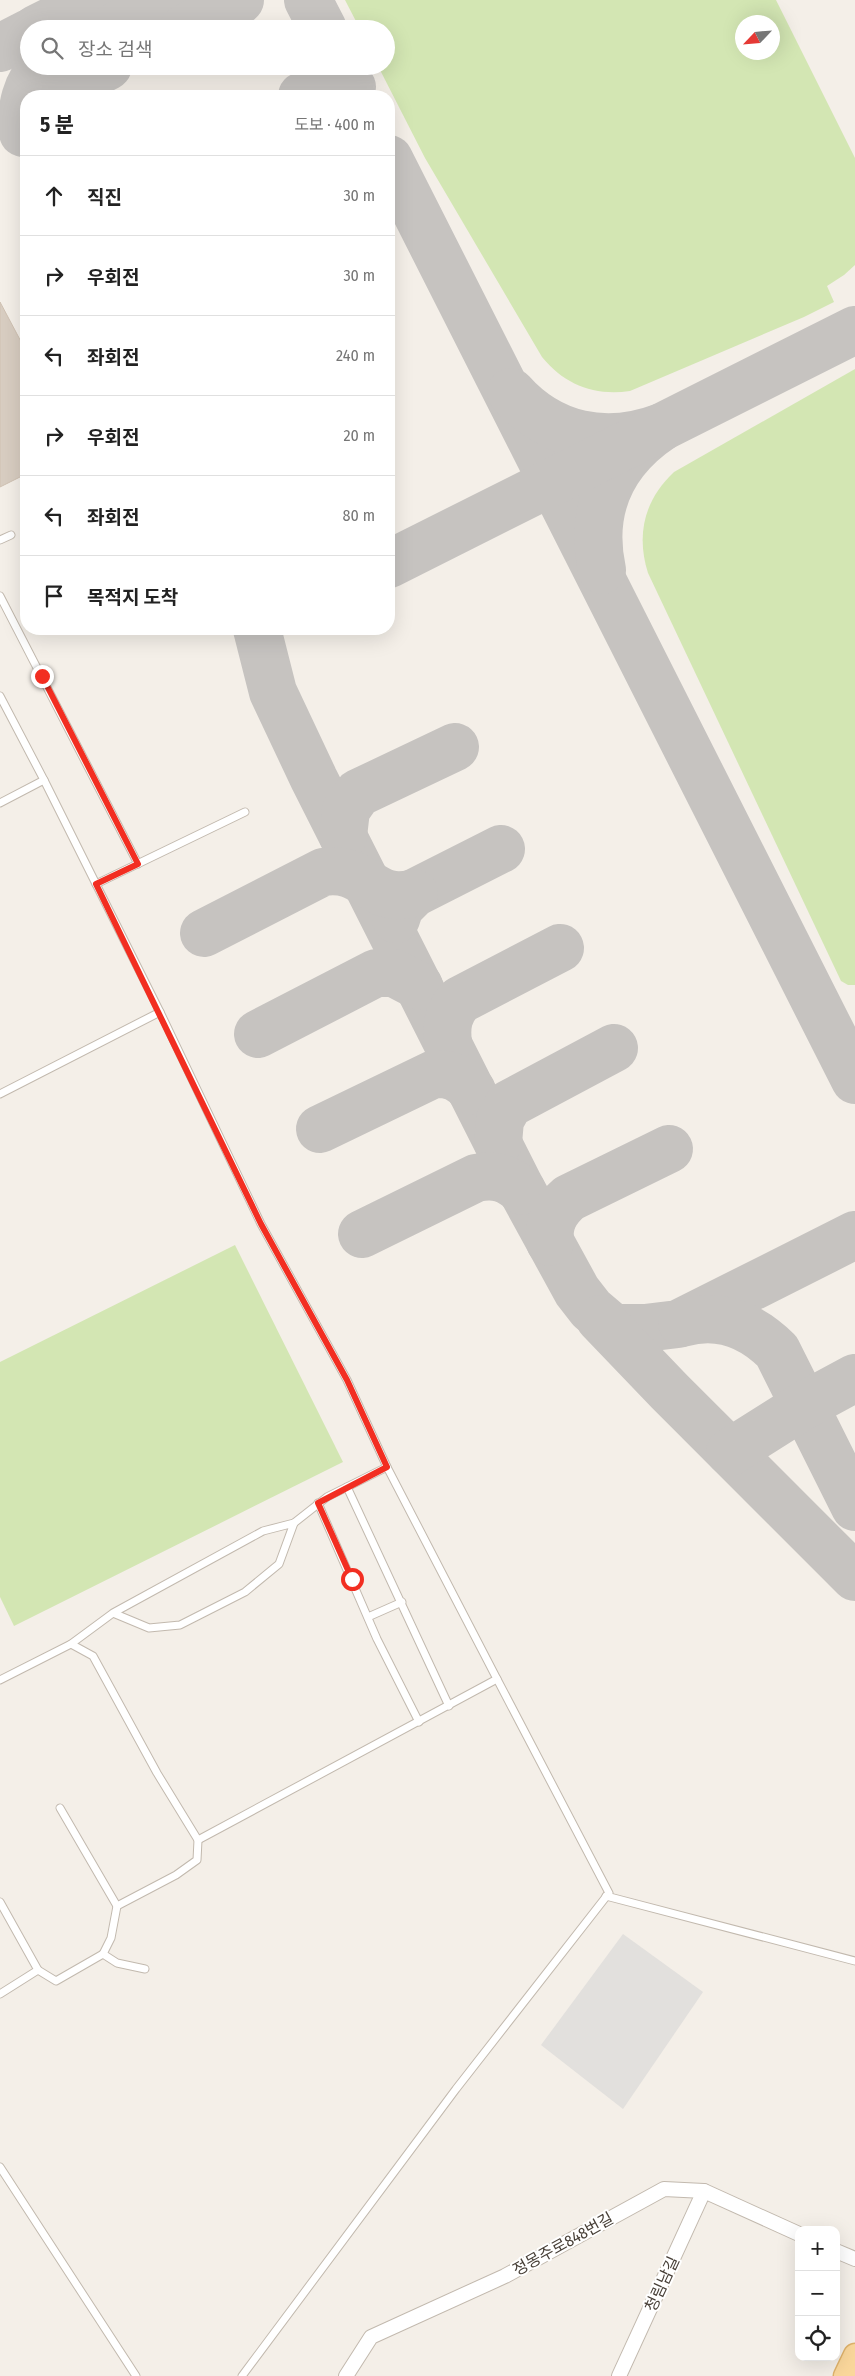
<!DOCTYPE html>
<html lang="ko">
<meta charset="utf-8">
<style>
:root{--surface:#fff;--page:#f6f6f6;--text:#222;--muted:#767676;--line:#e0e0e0}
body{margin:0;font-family:"Fira Sans Condensed","Noto Sans KR",sans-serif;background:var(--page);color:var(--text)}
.controls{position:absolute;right:15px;bottom:15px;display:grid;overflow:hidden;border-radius:10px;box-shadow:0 5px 20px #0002}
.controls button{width:45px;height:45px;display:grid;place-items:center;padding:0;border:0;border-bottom:1px solid var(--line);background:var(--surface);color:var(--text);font:25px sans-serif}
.compass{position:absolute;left:735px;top:15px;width:45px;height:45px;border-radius:50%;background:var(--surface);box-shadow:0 5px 20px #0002;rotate:244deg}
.stop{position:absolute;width:15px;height:15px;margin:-11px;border:4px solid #f22e21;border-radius:50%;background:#fff}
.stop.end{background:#f22e21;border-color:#fff;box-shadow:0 1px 5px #0008}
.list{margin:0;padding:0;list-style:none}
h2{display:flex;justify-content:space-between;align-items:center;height:65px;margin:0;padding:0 20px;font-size:21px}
h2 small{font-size:16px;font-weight:400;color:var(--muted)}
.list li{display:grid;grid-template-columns:32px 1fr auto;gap:15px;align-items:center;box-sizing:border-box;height:80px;padding:0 20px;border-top:1px solid var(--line)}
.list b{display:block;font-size:19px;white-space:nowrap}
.list em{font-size:16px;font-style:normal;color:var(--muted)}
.icon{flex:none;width:28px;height:28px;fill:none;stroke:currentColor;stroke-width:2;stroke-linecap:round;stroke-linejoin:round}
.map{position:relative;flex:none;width:855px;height:2376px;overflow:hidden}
.search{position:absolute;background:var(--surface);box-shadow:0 5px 20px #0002;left:20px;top:20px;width:375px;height:55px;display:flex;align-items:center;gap:12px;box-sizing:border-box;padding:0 18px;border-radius:28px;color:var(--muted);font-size:19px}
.panel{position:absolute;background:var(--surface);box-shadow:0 5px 20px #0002;left:20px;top:90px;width:375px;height:545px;border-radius:20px}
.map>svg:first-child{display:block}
</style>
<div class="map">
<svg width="855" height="2376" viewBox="0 0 855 2376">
<rect width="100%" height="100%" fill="#f4efe8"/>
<g fill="#d3e6b3" fill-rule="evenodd">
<path d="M345,0h431l79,158v107l-11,10 -17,11 7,16 -30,15 -174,74c-36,5 -65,-6 -88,-34l-117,-199 -47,-92h8v-37h-26zM742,22h30v30h-30z"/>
<path d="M855,369v616h-7l-7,-4 -193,-408c-12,-38 -4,-73 26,-101z"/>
<polygon points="235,1245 343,1462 14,1626 0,1597 0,1362"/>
</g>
<polygon fill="#e2e0dd" points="623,1934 703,1992 623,2109 541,2045"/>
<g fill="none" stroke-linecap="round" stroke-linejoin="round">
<g stroke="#c6c3c0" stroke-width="48">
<polyline points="308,0 323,29"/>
<polyline points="36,29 93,0"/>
<polyline points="110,29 167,0"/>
<polyline points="183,29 240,0"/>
<polyline points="0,48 29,33"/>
<polyline points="49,96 108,66"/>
<path d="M302,96c17,-8 32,-21 50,-9"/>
<path d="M23,133c-3,-25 3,-50 21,-67"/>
<polyline points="389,159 855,1080"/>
<path d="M511,392c40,45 95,56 151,35 -51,34 -73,82 -60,143"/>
<polyline points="389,564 855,330"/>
<polyline points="257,629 273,692 314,779 519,1185 577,1291 591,1309 611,1326 619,1328 645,1328 678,1324 855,1235"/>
<polyline points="343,836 346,810 358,793 455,747"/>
<polyline points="396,919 400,907 414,893 501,849"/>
<path d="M204,933l119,-61c44,-7 48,33 91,21"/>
<polyline points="258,1034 376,973 394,973 419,986"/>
<path d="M448,1043c-2,-17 0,-30 12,-43l100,-52"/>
<path d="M320,1129l114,-55c16,-1 28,4 38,17"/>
<polyline points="498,1143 500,1120 509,1104 614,1048"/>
<path d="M362,1234l114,-56c19,-4 33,0 46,13"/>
<path d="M550,1242c-2,-19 5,-32 19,-44l100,-49"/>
<polyline points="600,1319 669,1391 855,1577"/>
<path d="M682,1323c37,-11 69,2 95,28l78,156"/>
<polyline points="730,1452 803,1406 855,1378"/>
</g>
</g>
<polygon fill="#d8cdc1" stroke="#cfc1b2" points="0,302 26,351 26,474 0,487"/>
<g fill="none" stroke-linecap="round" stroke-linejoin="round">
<defs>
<g id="service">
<polyline points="0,540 11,535"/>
<polyline points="0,596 138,864"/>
<polyline points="0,696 44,780"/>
<polyline points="0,803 44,780 160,1012 261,1224 347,1380 387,1467 497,1679 198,1840"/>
<polyline points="96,884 245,812"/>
<polyline points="0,1094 160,1012"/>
<polyline points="347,1487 449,1706"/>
<polyline points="318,1503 377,1639 419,1722"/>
<polyline points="294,1523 327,1497 387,1467"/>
<polyline points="368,1617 402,1602"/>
<polyline points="71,1644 113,1613 149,1628 180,1625 245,1592 279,1564 294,1523 263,1531 113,1613"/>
<polyline points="0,1680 71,1644 93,1656 157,1773 198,1840 197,1860 176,1875 117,1906"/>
<polyline points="60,1808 117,1906 111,1938 103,1954"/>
<polyline points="606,1896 855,1961"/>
<polyline points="0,1902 38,1970 0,1994"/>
<polyline points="38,1970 56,1981 103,1954 117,1963 145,1969"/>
<polyline points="0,2167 136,2376"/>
<polyline points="242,2376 456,2089 609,1893 497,1679"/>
</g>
<g id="minor">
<polyline points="836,2251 855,2259"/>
<polyline points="346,2376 371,2337 505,2276 664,2189 704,2191 799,2234"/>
<polyline points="619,2376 704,2191"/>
</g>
<polyline id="primary" points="845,2376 855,2355"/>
</defs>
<use href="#service" stroke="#c2b9ae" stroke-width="9"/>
<use href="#minor" stroke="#c2b9ae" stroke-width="16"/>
<use href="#primary" stroke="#dfb26b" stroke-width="25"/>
<use href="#service" stroke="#fff" stroke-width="7"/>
<use href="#minor" stroke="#fff" stroke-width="14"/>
<use href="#primary" stroke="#fad79b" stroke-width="22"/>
</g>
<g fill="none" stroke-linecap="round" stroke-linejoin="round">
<polyline stroke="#f22e21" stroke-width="6" points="42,676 138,864 96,884 261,1224 347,1380 387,1467 318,1503 352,1579"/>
</g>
<g text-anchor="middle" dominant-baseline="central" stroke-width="4" stroke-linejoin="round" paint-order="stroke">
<g font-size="16" fill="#473f37" stroke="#fff">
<text transform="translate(563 2244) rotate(-29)">정몽주로848번길</text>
<text transform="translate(662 2284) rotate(-65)">청림남길</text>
</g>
</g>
</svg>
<div class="controls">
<button>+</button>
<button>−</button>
<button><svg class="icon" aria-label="locate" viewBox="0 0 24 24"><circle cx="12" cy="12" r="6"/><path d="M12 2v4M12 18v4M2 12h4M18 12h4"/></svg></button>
</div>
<svg class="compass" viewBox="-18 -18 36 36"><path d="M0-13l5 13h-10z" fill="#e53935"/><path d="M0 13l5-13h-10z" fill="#767676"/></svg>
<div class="stop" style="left:352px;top:1579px"></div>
<div class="stop end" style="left:42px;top:676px"></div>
<div class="search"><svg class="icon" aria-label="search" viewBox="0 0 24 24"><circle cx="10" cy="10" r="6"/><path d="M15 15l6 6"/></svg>장소 검색</div>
<section class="panel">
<h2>5 분<small>도보 · 400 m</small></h2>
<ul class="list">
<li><svg class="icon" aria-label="ahead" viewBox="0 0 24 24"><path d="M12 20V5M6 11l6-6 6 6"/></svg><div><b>직진</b></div><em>30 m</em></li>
<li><svg class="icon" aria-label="right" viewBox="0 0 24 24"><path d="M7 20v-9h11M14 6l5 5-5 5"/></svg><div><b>우회전</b></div><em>30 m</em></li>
<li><svg class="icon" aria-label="left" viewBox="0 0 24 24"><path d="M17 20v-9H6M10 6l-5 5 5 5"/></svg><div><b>좌회전</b></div><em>240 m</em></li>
<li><svg class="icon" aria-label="right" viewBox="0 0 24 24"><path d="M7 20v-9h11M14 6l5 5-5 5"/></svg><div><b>우회전</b></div><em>20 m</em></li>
<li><svg class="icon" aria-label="left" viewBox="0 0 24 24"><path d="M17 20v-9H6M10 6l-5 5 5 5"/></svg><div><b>좌회전</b></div><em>80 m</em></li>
<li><svg class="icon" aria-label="arrive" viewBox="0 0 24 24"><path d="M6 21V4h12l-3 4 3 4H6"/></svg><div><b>목적지 도착</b></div></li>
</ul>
</section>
</div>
